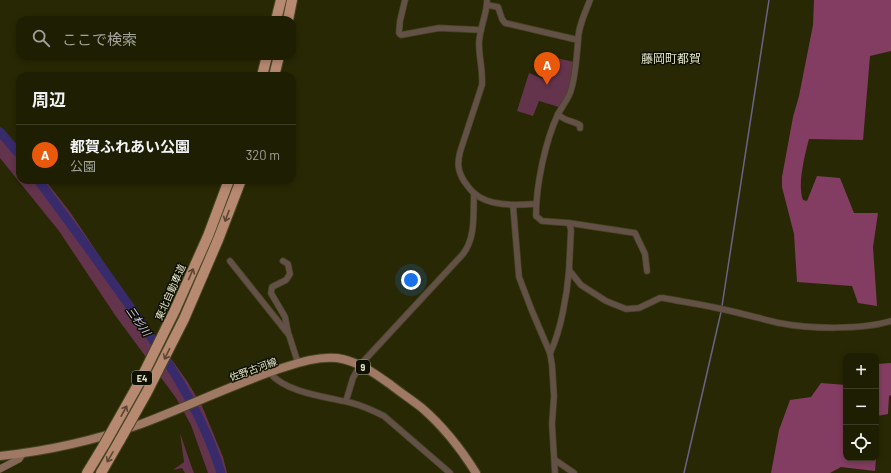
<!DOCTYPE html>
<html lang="ja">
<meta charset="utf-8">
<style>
:root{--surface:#1e1e03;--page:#2b2b12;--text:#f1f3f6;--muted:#a1a29a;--line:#3c3c25;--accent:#ea580c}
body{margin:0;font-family:Barlow,"Noto Sans JP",sans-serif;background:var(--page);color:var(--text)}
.controls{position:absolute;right:12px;bottom:12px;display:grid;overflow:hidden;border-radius:8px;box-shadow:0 2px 6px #0003}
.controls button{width:36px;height:36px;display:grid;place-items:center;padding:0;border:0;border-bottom:1px solid var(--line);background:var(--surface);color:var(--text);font:20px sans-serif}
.you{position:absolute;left:411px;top:280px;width:14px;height:14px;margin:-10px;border:3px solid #fff;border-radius:50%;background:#1a73e8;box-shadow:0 0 0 6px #1a73e833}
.badge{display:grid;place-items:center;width:26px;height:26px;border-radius:50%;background:var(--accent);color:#fff;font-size:13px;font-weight:700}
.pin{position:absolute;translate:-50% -33px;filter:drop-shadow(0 1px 2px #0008)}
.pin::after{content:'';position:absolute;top:21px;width:14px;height:12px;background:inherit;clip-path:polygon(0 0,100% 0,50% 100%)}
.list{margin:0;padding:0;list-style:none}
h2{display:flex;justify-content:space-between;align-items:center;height:52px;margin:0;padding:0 16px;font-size:17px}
h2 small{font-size:13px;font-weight:400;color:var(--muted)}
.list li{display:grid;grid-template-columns:26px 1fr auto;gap:12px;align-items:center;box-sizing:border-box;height:60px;padding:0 16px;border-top:1px solid var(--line)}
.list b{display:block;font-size:15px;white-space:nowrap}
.list p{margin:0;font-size:13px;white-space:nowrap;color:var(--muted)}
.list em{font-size:13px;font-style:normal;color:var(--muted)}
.icon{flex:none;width:22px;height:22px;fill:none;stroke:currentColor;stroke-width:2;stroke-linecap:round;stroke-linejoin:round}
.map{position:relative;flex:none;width:891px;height:473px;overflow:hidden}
.search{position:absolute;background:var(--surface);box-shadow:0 2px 6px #0003;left:16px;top:16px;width:280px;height:44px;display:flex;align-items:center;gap:10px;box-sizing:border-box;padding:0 14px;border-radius:12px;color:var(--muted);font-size:15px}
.panel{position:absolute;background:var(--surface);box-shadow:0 2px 6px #0003;left:16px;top:72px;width:280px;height:112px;border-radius:12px}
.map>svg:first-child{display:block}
</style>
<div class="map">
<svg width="891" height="473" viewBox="0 0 891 473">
<rect width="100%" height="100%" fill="#282804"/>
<g fill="#64334c">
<polygon points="557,58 574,62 569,90 559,107 539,101 533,116 517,111 529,73 548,81"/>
<polygon points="0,127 20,149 20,180 45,180 70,212 129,300 187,381 202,406 223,457 227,473 208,473 191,425 176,398 115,315 59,231 0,158"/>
<polygon points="180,433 192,468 194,473 185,473 182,468 173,470 184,462"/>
</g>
<g fill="#843d62">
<path d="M814,0h77v51l-21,5 -7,84 -54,-1c-4,15 -12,46 -6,61l4,1 10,-25 23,2 14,35h24l-5,34 4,59 -19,-3 -6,-17 -55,-4 -3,-48 -12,-47v-10l11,-60 6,-21 14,-71z"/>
<polygon points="891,363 891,395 889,396 888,414 877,416 876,447 876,364"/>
<polygon points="821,383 846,385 846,458 876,458 875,471 841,467 830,473 771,473 779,430 790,400 811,397"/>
</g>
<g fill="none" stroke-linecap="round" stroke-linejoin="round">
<g stroke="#6b6288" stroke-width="1.5">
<polyline points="722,306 769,0"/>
<polyline points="684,473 721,312"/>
</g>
<g stroke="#382b6b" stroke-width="9">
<polyline points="0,132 20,155"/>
<path d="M38,180c30,40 59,80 88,121 38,54 76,109 95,172"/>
</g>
<defs>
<g id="street">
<polyline points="405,0 400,21 399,33 401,35 439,28 481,30"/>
<path d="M487,0c0,15 -8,29 -8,44 0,13 4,27 3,41l-22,67c-3,12 -2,19 4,29 3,4 6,9 10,12 15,14 43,12 62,11"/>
<polyline points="487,5 498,7 502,19 505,23 578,40"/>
<path d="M558,114c7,8 14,6 22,11v3"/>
<polyline points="513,205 519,277 532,311 550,353 552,365 554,396 552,424 555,473"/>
<polyline points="569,223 635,233 645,254 647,271"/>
<polyline points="230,261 289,335 298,363"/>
<polyline points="283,261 288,264 290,274 286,280 272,287 271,293 285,317 288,332"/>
<path d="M569,270l2,-40 -2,-7 -27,-2 -6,-5c0,-31 9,-74 22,-102 4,-7 9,-14 12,-21 5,-13 7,-38 8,-52 0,-14 7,-28 12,-41"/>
<path d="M550,353c11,-22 17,-59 19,-83l12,15 25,16 20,8 13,-1 21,-10h3c21,4 42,7 63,12 18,4 36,9 53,13 31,6 82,7 112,-2"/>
<path d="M270,373c16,20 58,24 82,30 11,3 22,8 32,13l66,57"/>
<path d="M346,401l7,-23 7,-13 103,-111c13,-17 10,-40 11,-60"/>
<polyline points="555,460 574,473"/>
</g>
<polyline id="secondary" points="0,469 19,459 23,453"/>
<path id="primary" d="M0,456c47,-5 96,-16 141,-32 45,-17 89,-38 135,-54 19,-6 40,-14 61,-12 21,3 37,15 54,27 10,8 21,15 31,23 22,19 39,41 54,65"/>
<g id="highway">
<polyline points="276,20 281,0"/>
<polyline points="288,20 292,0"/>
<polyline points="262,76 267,56"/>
<polyline points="274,76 279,56"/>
<polyline points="175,310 208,236 229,180"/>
<polyline points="184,319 218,240 241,180"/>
<polyline points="87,473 104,445"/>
<polyline points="101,473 120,440"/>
</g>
</defs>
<use href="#street" stroke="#464624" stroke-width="7"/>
<use href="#secondary" stroke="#464624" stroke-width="8"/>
<use href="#primary" stroke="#464624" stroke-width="10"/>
<use href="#highway" stroke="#464624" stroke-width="12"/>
<use href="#street" stroke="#635046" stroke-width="5.5"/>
<use href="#secondary" stroke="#856758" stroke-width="7"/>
<use href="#primary" stroke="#a07965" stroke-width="8"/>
<use href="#highway" stroke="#b78970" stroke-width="10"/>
<defs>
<g id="highway-bridge">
<polyline points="120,440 147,392 184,319"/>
<polyline points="104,445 139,383 175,310"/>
</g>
</defs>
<use href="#highway-bridge" stroke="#464624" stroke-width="12" stroke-linecap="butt"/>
<use href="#highway-bridge" stroke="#b78970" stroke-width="10"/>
</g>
<defs><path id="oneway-shaft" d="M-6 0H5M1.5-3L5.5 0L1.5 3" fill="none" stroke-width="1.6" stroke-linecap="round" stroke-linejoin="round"/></defs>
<g stroke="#5b4633">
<use href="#oneway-shaft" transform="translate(227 216) rotate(111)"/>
<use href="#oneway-shaft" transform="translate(191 274) rotate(-66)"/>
<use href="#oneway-shaft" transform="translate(167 354) rotate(116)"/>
<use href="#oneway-shaft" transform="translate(124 411) rotate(-61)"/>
<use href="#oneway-shaft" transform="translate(110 457) rotate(120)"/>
</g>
<g text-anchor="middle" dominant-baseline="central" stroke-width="3" stroke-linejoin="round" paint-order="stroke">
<g fill="#101001" stroke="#a4a48e" stroke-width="1">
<rect x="356" y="360" width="14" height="14" rx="3"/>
<rect x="132" y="371" width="20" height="14" rx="3"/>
</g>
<g font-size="9" font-weight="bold" fill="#e3e4cb">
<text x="363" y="367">9</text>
<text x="142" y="378">E4</text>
</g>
<g font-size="10" fill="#e3e4cb" stroke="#101001">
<text transform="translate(170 292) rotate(-66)">東北自動車道</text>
<text transform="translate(253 369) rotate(-20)">佐野古河線</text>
</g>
<g font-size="11" font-style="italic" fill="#d4d1f9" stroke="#101001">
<text transform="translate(139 321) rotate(55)">三杉川</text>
</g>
<g font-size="12" fill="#e3e4cb" stroke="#101001">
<text x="671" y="58">藤岡町都賀</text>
</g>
</g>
</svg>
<div class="controls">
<button>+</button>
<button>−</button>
<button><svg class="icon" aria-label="locate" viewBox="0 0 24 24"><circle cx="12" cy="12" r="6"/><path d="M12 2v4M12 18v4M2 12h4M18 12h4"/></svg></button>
</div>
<div class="you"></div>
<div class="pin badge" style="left:547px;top:85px">A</div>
<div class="search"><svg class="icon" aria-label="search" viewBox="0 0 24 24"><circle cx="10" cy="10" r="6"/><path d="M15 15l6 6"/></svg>ここで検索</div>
<section class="panel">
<h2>周辺<small></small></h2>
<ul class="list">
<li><span class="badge">A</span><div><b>都賀ふれあい公園</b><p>公園</p></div><em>320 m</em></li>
</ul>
</section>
</div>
